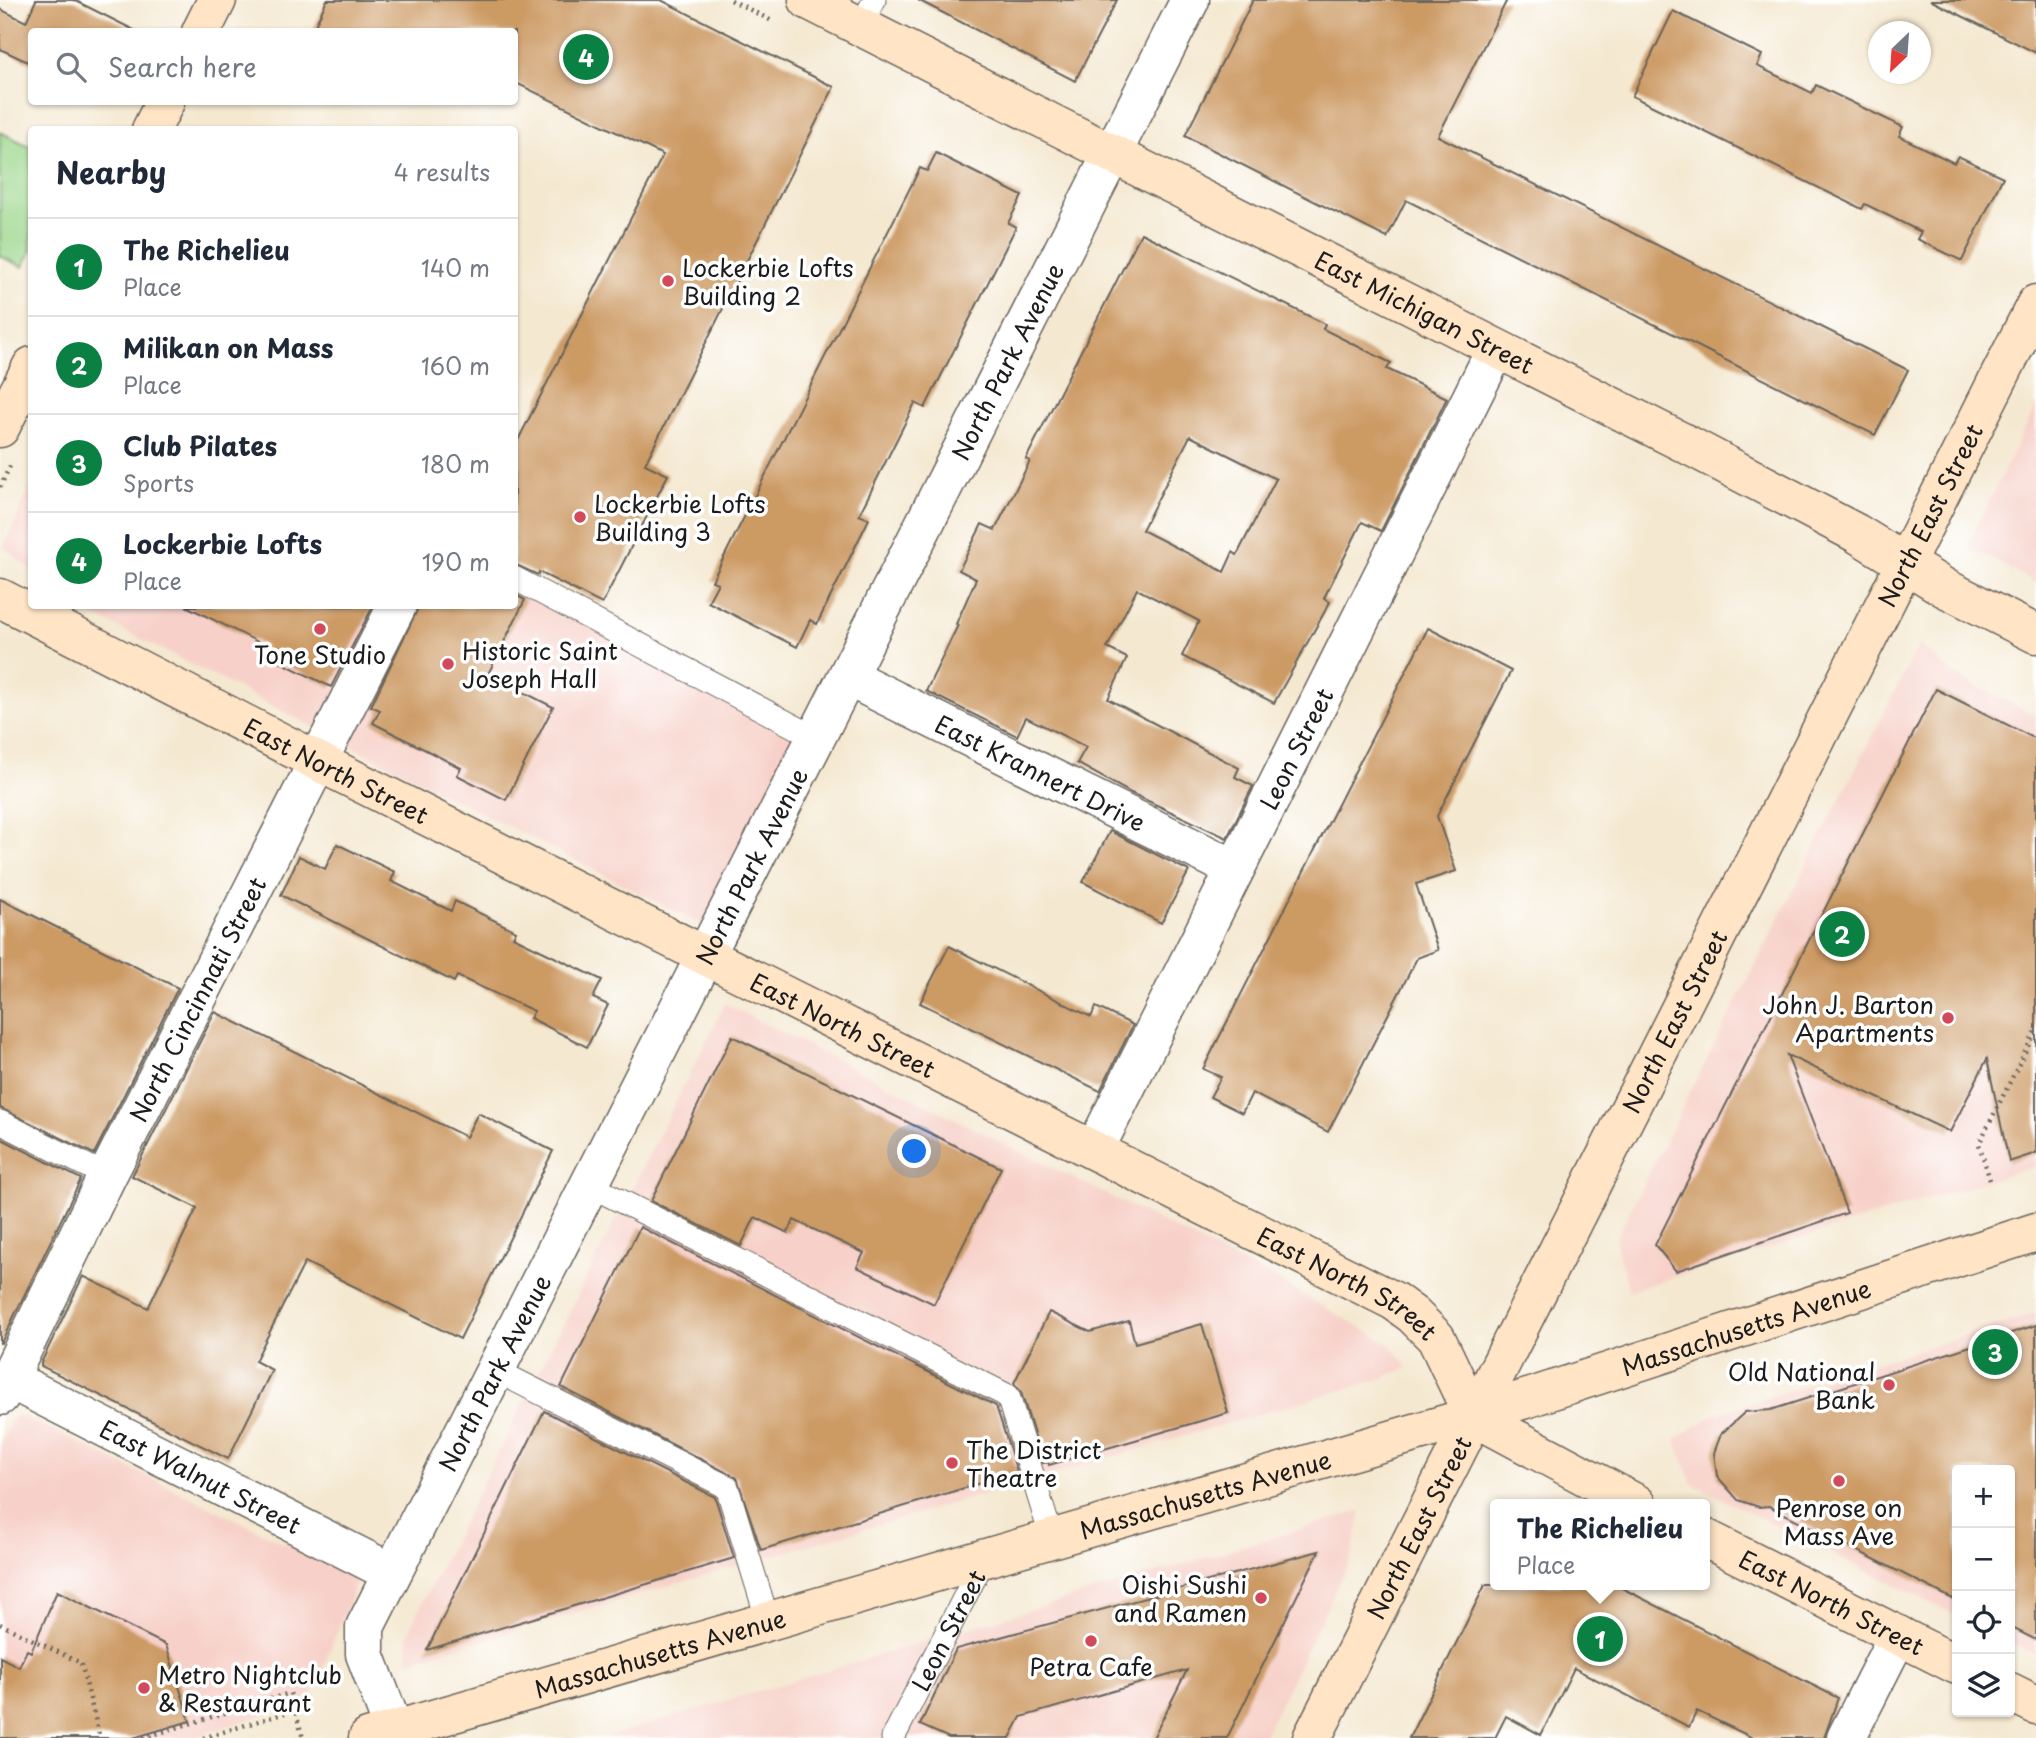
<!DOCTYPE html>
<meta charset="utf-8">
<style>
:root{--surface:#fff;--page:#f2f2f3;--text:#1f2937;--muted:#747a83;--line:#e0e1e3;--accent:#0b8043}
body{margin:0;font-family:"Playpen Sans",sans-serif;background:var(--page);color:var(--text)}
.controls{position:absolute;right:21px;bottom:21px;display:grid;overflow:hidden;border-radius:7px;box-shadow:0 2px 5px #0004}
.controls button{width:63px;height:63px;display:grid;place-items:center;padding:0;border:0;border-bottom:2px solid var(--line);background:var(--surface);color:var(--text);font:35px sans-serif}
.compass{position:absolute;left:1868px;top:21px;width:63px;height:63px;border-radius:50%;background:var(--surface);box-shadow:0 2px 5px #0004;rotate:205deg}
.you{position:absolute;left:915px;top:1152px;width:24px;height:24px;margin:-18px;border:5px solid #fff;border-radius:50%;background:#1a73e8;box-shadow:0 0 0 10px #1a73e833}
.badge{display:grid;place-items:center;width:46px;height:46px;border-radius:50%;background:var(--accent);color:#fff;font-size:23px;font-weight:700}
.pin{position:absolute;translate:-50% -50%;border:4px solid #fff;box-shadow:0 2px 7px #0006}
.popup{position:absolute;left:1490px;top:1499px;width:220px;height:91px;box-sizing:border-box;display:grid;place-content:center;border-radius:7px;background:var(--surface);filter:drop-shadow(0 2px 5px #0005);font-size:23px;white-space:nowrap;color:var(--muted)}
.popup b{font-size:26px;color:var(--text)}
.popup::after{content:'';position:absolute;left:50%;top:100%;margin-left:-14px;border:14px solid transparent;border-top-color:var(--surface)}
.list{margin:0;padding:0;list-style:none}
h2{display:flex;justify-content:space-between;align-items:center;height:91px;margin:0;padding:0 28px;font-size:30px}
h2 small{font-size:23px;font-weight:400;color:var(--muted)}
.list li{display:grid;grid-template-columns:46px 1fr auto;gap:21px;align-items:center;box-sizing:border-box;height:98px;padding:0 28px;border-top:2px solid var(--line)}
.list b{display:block;font-size:26px;white-space:nowrap}
.list p{margin:0;font-size:23px;white-space:nowrap;color:var(--muted)}
.list em{font-size:23px;font-style:normal;color:var(--muted)}
.icon{flex:none;width:38px;height:38px;fill:none;stroke:currentColor;stroke-width:2;stroke-linecap:round;stroke-linejoin:round}
.map{position:relative;flex:none;width:2036px;height:1738px;overflow:hidden}
.search{position:absolute;background:var(--surface);box-shadow:0 2px 5px #0004;left:28px;top:28px;width:490px;height:77px;display:flex;align-items:center;gap:18px;box-sizing:border-box;padding:0 24px;border-radius:7px;color:var(--muted);font-size:26px}
.panel{position:absolute;background:var(--surface);box-shadow:0 2px 5px #0004;left:28px;top:126px;width:490px;height:483px;border-radius:7px}
.map>svg:first-child{display:block}
</style>
<div class="map">
<svg width="2036" height="1738" viewBox="0 0 2036 1738">
<rect width="100%" height="100%" fill="#fff"/>
<filter id="ink" filterUnits="userSpaceOnUse"><feTurbulence type="fractalNoise" baseFrequency=".0143" numOctaves="2"/><feDisplacementMap in="SourceGraphic" scale="14" xChannelSelector="R" yChannelSelector="G"/><feConvolveMatrix kernelMatrix="1 2 1 2 8 2 1 2 1" color-interpolation-filters="sRGB"/></filter>
<filter id="wash" filterUnits="userSpaceOnUse"><feTurbulence type="fractalNoise" baseFrequency=".00686" numOctaves="4" result="noise"/><feDisplacementMap in="SourceGraphic" scale="28" xChannelSelector="R" yChannelSelector="G"/><feGaussianBlur stdDeviation="1.57" result="paint"/><feColorMatrix in="noise" values="0 0 0 0 0 0 0 0 0 0 0 0 0 0 0 0 0 1.4 0 .05"/><feComposite in="paint" operator="in"/></filter>
<g filter="url(#wash)">
<rect width="100%" height="100%" fill="#f4e8d0"/>
<g fill="#f7d1c9">
<polygon points="2036,406 2036,583 1967,546"/>
<polygon points="31,485 32,570 31,570 4,547"/>
<polygon points="515,578 816,738 718,933 76,606 514,606"/>
<polygon points="1919,644 1954,675 2036,716 2036,1166 1629,1291 1615,1240"/>
<polygon points="725,1004 1277,1280 1391,1345 1408,1368 1377,1380 409,1661 408,1636 414,1619"/>
<polygon points="2036,1313 2036,1655 2010,1642 2010,1470 1957,1470 1957,1616 1693,1484 1675,1439 1716,1414"/>
<polygon points="14,1416 25,1417 358,1579 311,1698 193,1738 0,1738 0,1444"/>
<polygon points="1361,1511 1351,1558 1263,1738 603,1738"/>
</g>
<polygon fill="#9ad588" stroke="#5b7852" stroke-width="2" points="0,132 31,147 31,251 23,267 0,256"/>
<g id="blocks">
<g fill="#cc9a64" fill-rule="evenodd">
<polygon points="36,0 74,0 138,32 32,32 32,64 0,49 0,9 26,22"/>
<polygon points="327,0 661,0 834,87 645,464 668,475 602,604 539,572 538,575 514,564 514,448 663,155 514,82 514,32 312,32"/>
<polygon points="918,0 1117,0 1075,81"/>
<polygon points="1253,0 1507,0 1438,136 1908,370 1875,435 1406,200 1387,238 1185,136"/>
<polygon points="1930,0 2036,0 2036,53"/>
<polygon points="1673,11 1762,55 1757,66 1812,93 1816,85 1903,127 1899,136 1954,163 1958,156 2003,177 1962,261 1917,239 1921,232 1865,204 1862,209 1632,96"/>
<polygon points="936,153 1022,196 1008,223 1016,227 925,408 915,403 859,515 869,519 817,624 810,620 797,647 708,602 718,583 712,581 920,168 927,171"/>
<path d="M1141,233l184,91 -2,5 68,34 -4,6 60,29 -66,133 -19,-9 -38,76 6,4 -56,101 -92,-47 17,-35 -62,-32 -30,59 20,10 -19,41 131,69 -4,9 18,9 -26,52 -96,-45 -54,-30 9,-16 -60,-30 -9,19 -91,-45 32,-66 -2,-1 20,-45 -17,-9 23,-46 13,6 35,-69 -4,-2zM1190,436l86,43 -39,76 -4,-3 -9,20 -82,-42z"/>
<polygon points="514,594 525,600 488,674 553,707 506,800 457,775 461,768 373,723 380,710 371,706 419,606 514,606"/>
<polygon points="186,606 373,606 331,687 262,653 266,646"/>
<polygon points="1428,628 1511,671 1437,816 1456,871 1416,884 1438,950 1417,958 1328,1132 1252,1093 1242,1113 1210,1097 1221,1077 1203,1069"/>
<polygon points="1936,689 2036,739 2036,1153 2009,1162 1987,1059 1950,1132 1787,1055 1847,1213 1676,1271 1655,1245"/>
<polygon points="1110,831 1189,871 1161,923 1083,882"/>
<polygon points="337,844 395,872 391,881 451,911 455,901 516,931 513,937 602,980 593,998 608,1005 587,1047 530,1018 534,1011 457,976 454,982 281,895 299,856 325,869"/>
<polygon points="0,899 178,988 94,1154 0,1108"/>
<polygon points="949,946 1091,1017 1096,1007 1133,1025 1100,1091 920,1003"/>
<polygon points="215,1012 466,1137 478,1113 553,1151 460,1339 305,1262 255,1361 272,1370 228,1459 41,1366 41,1363 83,1276 148,1308 197,1208 132,1176"/>
<polygon points="732,1036 1001,1168 934,1304 857,1267 864,1253 794,1220 788,1233 755,1217 741,1246 651,1201"/>
<polygon points="0,1138 81,1179 1,1343 0,1343"/>
<polygon points="640,1227 996,1406 1017,1472 761,1550 737,1478 561,1387"/>
<polygon points="1049,1312 1090,1332 1129,1321 1135,1343 1202,1324 1228,1413 1049,1465 1048,1462 1043,1463 1021,1392 1014,1383"/>
<polygon points="2036,1325 2036,1640 2010,1627 2010,1470 1957,1470 1957,1601 1769,1506 1759,1507 1738,1500 1717,1476 1714,1453 1721,1434 1745,1412 1771,1410"/>
<polygon points="544,1411 715,1497 734,1558 427,1650"/>
<polygon points="1319,1551 1227,1738 1153,1738 1187,1670 1021,1717 1010,1738 949,1738 920,1725 956,1649"/>
<polygon points="1485,1585 1616,1585 1838,1698 1824,1738 1753,1738 1697,1711 1689,1727 1574,1668 1541,1735 1506,1716 1495,1738 1409,1738"/>
<polygon points="57,1591 166,1645 190,1721 133,1738 0,1738 0,1657 19,1667 27,1650 31,1652"/>
</g>
</g>
</g>
<g filter="url(#ink)">
<use href="#blocks" fill-opacity="0" stroke="#68635b" stroke-width="2"/>
<g fill="none" stroke-linecap="round" stroke-linejoin="round">
<defs>
<g id="lane">
<polyline points="862,26 874,0"/>
<polyline points="514,578 816,738"/>
<polyline points="0,1122 107,1176"/>
<polyline points="589,1185 1008,1396 1052,1539"/>
<polyline points="495,1370 727,1487 768,1621"/>
<path id="s1" d="M893,1738l91,-179"/>
</g>
<g id="street">
<path id="s2" d="M848,677l387,192"/>
<path id="s3" d="M1095,1149l401,-800"/>
<path id="s4" d="M9,1379l383,194"/>
<path id="s5" d="M0,1396l107,-220 290,-570"/>
<path id="s6" d="M397,1738l-32,-84v-27l825,-1627"/>
<polyline points="1846,1738 1898,1635"/>
</g>
<g id="secondary">
<path id="s7" d="M808,0l884,447 164,86 89,55 91,46"/>
<polyline points="201,32 217,0"/>
<polyline points="151,130 165,102"/>
<polyline points="0,428 32,366"/>
<path id="s8" d="M0,598l319,164 1075,539 19,14 23,23 37,78 164,88"/>
<path id="s9" d="M1705,1538l252,127"/>
<polyline points="2010,1692 2036,1705"/>
<path id="s10" d="M368,1738l1105,-322 563,-184"/>
<path id="s11" d="M1312,1738l724,-1434"/>
</g>
</defs>
<use href="#lane" stroke="#68635b" stroke-width="25"/>
<use href="#street" stroke="#68635b" stroke-width="41"/>
<use href="#secondary" stroke="#68635b" stroke-width="41"/>
<g stroke="#68635b" stroke-width="4.5" stroke-dasharray="2 5" stroke-linecap="butt">
<polyline points="731,0 774,22"/>
<polyline points="0,487 10,466"/>
<polyline points="1990,1180 1979,1144 2036,1030"/>
<polyline points="0,1624 81,1663 100,1738"/>
<polyline points="143,1738 290,1693 303,1738"/>
<polyline points="203,1738 295,1710"/>
</g>
<use href="#lane" stroke="#fff" stroke-width="23"/>
<use href="#street" stroke="#fff" stroke-width="38"/>
<use href="#secondary" stroke="#ffe4c6" stroke-width="38"/>
</g>
</g>
<g fill="#d1495b" stroke="#fff" stroke-width="2.5">
<circle cx="668" cy="281" r="7"/>
<circle cx="580" cy="517" r="7"/>
<circle cx="320" cy="629" r="7"/>
<circle cx="448" cy="664" r="7"/>
<circle cx="1948" cy="1018" r="7"/>
<circle cx="1889" cy="1385" r="7"/>
<circle cx="952" cy="1463" r="7"/>
<circle cx="1839" cy="1481" r="7"/>
<circle cx="1261" cy="1598" r="7"/>
<circle cx="1091" cy="1641" r="7"/>
<circle cx="144" cy="1688" r="7"/>
</g>
<g text-anchor="middle" dominant-baseline="central" stroke-width="7" stroke-linejoin="round" paint-order="stroke">
<g font-size="24" fill="#1c1c1c" stroke="#fff" text-anchor="start">
<text x="682" y="267">Lockerbie Lofts<tspan x="682" dy="28">Building 2</tspan></text>
<text x="594" y="503">Lockerbie Lofts<tspan x="594" dy="28">Building 3</tspan></text>
<text x="462" y="650">Historic Saint<tspan x="462" dy="28">Joseph Hall</tspan></text>
<text x="320" y="654" text-anchor="middle">Tone Studio</text>
<text x="1934" y="1004" text-anchor="end">John J. Barton<tspan x="1934" dy="28">Apartments</tspan></text>
<text x="1875" y="1371" text-anchor="end">Old National<tspan x="1875" dy="28">Bank</tspan></text>
<text x="966" y="1449">The District<tspan x="966" dy="28">Theatre</tspan></text>
<text x="1839" y="1507" text-anchor="middle">Penrose on<tspan x="1839" dy="28">Mass Ave</tspan></text>
<text x="1247" y="1584" text-anchor="end">Oishi Sushi<tspan x="1247" dy="28">and Ramen</tspan></text>
<text x="1091" y="1666" text-anchor="middle">Petra Cafe</text>
<text x="158" y="1674">Metro Nightclub<tspan x="158" dy="28">&amp; Restaurant</tspan></text>
</g>
<g font-size="24" fill="#1c1c1c" stroke="#fff">
<text stroke="none"><textPath href="#s7" startOffset="691">East Michigan Street</textPath></text>
<text stroke="none"><textPath href="#s6" startOffset="1536">North Park Avenue</textPath></text>
<text stroke="none"><textPath href="#s11" startOffset="1370">North East Street</textPath></text>
<text stroke="none"><textPath href="#s3" startOffset="448">Leon Street</textPath></text>
<text stroke="none"><textPath href="#s8" startOffset="378">East North Street</textPath></text>
<text stroke="none"><textPath href="#s2" startOffset="215">East Krannert Drive</textPath></text>
<text stroke="none"><textPath href="#s6" startOffset="970">North Park Avenue</textPath></text>
<text stroke="none"><textPath href="#s5" startOffset="443">North Cincinnati Street</textPath></text>
<text stroke="none"><textPath href="#s11" startOffset="803">North East Street</textPath></text>
<text stroke="none"><textPath href="#s8" startOffset="945">East North Street</textPath></text>
<text stroke="none"><textPath href="#s8" startOffset="1512">East North Street</textPath></text>
<text stroke="none"><textPath href="#s10" startOffset="1438">Massachusetts Avenue</textPath></text>
<text stroke="none"><textPath href="#s6" startOffset="402">North Park Avenue</textPath></text>
<text stroke="none"><textPath href="#s4" startOffset="215">East Walnut Street</textPath></text>
<text stroke="none"><textPath href="#s10" startOffset="872">Massachusetts Avenue</textPath></text>
<text stroke="none"><textPath href="#s11" startOffset="236">North East Street</textPath></text>
<text stroke="none"><textPath href="#s9" startOffset="142">East North Street</textPath></text>
<text stroke="none"><textPath href="#s1" startOffset="121">Leon Street</textPath></text>
<text stroke="none"><textPath href="#s10" startOffset="304">Massachusetts Avenue</textPath></text>
</g>
</g>
</svg>
<div class="controls">
<button>+</button>
<button>−</button>
<button><svg class="icon" aria-label="locate" viewBox="0 0 24 24"><circle cx="12" cy="12" r="6"/><path d="M12 2v4M12 18v4M2 12h4M18 12h4"/></svg></button>
<button><svg class="icon" aria-label="layers" viewBox="0 0 24 24"><path d="M12 4l9 5-9 5-9-5zM3 14l9 5 9-5"/></svg></button>
</div>
<svg class="compass" viewBox="-18 -18 36 36"><path d="M0-13l5 13h-10z" fill="#e53935"/><path d="M0 13l5-13h-10z" fill="#747a83"/></svg>
<div class="you"></div>
<div class="pin badge" style="left:1600px;top:1639px">1</div>
<div class="popup"><b>The Richelieu</b>Place</div>
<div class="pin badge" style="left:1842px;top:934px">2</div>
<div class="pin badge" style="left:1995px;top:1352px">3</div>
<div class="pin badge" style="left:586px;top:57px">4</div>
<div class="search"><svg class="icon" aria-label="search" viewBox="0 0 24 24"><circle cx="10" cy="10" r="6"/><path d="M15 15l6 6"/></svg>Search here</div>
<section class="panel">
<h2>Nearby<small>4 results</small></h2>
<ul class="list">
<li><span class="badge">1</span><div><b>The Richelieu</b><p>Place</p></div><em>140 m</em></li>
<li><span class="badge">2</span><div><b>Milikan on Mass</b><p>Place</p></div><em>160 m</em></li>
<li><span class="badge">3</span><div><b>Club Pilates</b><p>Sports</p></div><em>180 m</em></li>
<li><span class="badge">4</span><div><b>Lockerbie Lofts</b><p>Place</p></div><em>190 m</em></li>
</ul>
</section>
</div>
